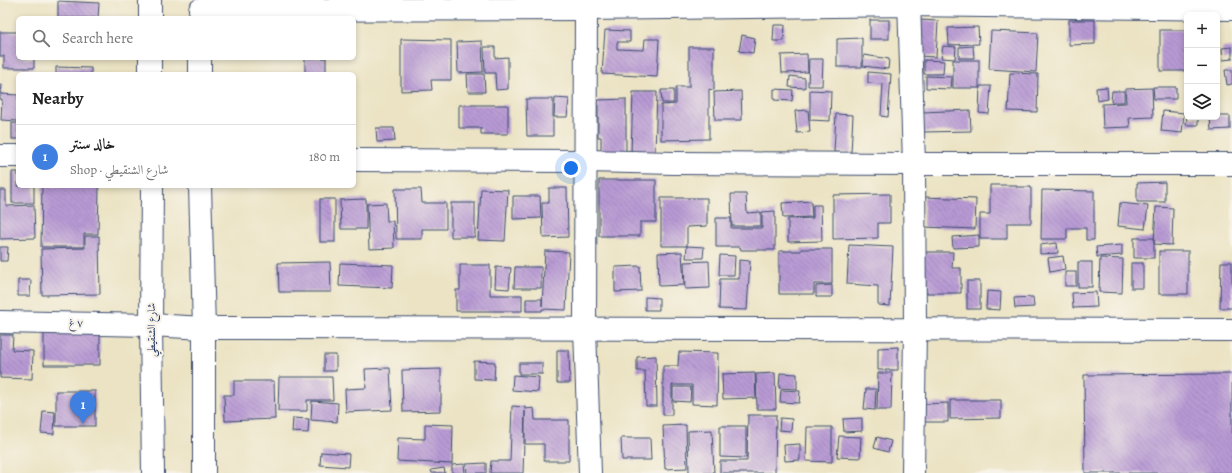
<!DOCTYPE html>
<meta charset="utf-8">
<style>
:root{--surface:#fff;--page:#f2f2f2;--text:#222;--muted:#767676;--line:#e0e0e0;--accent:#c8321e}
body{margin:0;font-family:Alegreya,Amiri,serif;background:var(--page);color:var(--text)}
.controls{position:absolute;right:12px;top:12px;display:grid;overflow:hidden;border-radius:6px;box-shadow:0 2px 6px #0003}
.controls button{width:36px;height:36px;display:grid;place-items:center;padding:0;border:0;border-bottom:1px solid var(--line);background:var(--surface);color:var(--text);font:20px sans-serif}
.you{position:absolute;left:571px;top:168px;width:14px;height:14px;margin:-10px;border:3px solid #fff;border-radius:50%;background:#1a73e8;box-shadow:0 0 0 6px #1a73e833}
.badge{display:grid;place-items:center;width:26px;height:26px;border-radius:50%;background:var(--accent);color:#fff;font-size:13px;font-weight:700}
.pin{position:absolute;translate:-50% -33px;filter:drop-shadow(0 1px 2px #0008)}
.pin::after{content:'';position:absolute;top:21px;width:14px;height:12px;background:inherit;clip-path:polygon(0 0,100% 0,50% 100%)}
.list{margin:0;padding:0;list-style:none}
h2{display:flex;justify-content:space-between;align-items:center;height:52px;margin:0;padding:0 16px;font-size:17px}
h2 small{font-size:13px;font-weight:400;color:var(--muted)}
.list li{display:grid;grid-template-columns:26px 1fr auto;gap:12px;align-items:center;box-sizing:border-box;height:64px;padding:0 16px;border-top:1px solid var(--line)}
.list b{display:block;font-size:15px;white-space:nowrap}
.list p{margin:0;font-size:13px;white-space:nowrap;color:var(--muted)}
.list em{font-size:13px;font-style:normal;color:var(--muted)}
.icon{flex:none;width:22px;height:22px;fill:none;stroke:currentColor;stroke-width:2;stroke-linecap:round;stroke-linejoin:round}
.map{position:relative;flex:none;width:1232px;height:473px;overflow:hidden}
.search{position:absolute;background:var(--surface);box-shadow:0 2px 6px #0003;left:16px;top:16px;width:340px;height:44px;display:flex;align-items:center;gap:10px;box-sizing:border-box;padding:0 14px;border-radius:6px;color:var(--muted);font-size:15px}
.panel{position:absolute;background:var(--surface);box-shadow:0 2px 6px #0003;left:16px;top:72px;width:340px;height:116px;border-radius:6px}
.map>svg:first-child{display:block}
</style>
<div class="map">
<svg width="1232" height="473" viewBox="0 0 1232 473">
<defs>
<pattern id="building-back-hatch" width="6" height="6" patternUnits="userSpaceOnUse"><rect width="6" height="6" fill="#b89ad4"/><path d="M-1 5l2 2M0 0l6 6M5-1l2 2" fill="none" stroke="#957eaf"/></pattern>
</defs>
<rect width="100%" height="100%" fill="#f7f3e8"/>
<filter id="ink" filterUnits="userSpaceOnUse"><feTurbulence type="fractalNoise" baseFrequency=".025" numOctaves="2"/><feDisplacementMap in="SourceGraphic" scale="8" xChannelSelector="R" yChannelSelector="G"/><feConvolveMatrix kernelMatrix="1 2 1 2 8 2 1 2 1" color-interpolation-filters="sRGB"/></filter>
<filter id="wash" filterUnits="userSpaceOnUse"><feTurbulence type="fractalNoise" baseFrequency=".012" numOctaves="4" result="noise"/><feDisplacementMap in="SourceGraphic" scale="16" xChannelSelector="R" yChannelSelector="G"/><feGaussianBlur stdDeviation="0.9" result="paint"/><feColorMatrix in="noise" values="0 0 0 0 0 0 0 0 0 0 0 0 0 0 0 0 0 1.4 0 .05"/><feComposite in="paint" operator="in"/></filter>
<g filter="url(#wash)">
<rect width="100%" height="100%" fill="#ebe3c3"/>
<g id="blocks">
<g fill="url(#building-back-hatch)">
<polygon points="58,1 99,3 98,18 58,18"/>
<rect x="870" y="20" width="19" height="19"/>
<polygon points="920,20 938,21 936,57 918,56"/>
<polygon points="1069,20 1095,20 1095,44 1069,45"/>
<polygon points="774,25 785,25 784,41 773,41"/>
<polygon points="978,27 979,44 949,45 948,28"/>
<polygon points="605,30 630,31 630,42 617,42 617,49 644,50 645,39 659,39 657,77 602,74"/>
<rect x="1160" y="30" width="27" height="41"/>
<polygon points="991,31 1038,33 1036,72 989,69"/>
<polygon points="0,32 18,32 18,58 34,58 34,68 4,68 4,56 0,56"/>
<polygon points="742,35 755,38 753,53 739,51"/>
<polygon points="862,38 862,67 837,67 837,39"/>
<polygon points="401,39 451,40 451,80 431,80 432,90 401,91"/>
<polygon points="482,41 483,72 458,73 457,42"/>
<polygon points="943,46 956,47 955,59 941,58"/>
<polygon points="973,46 974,58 959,58 959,47"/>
<polygon points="484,47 495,47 495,58 508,57 508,89 496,90 495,73 485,73"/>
<polygon points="689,47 714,47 714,90 709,89 709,139 661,140 661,105 676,104 676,87 689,87"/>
<polygon points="1232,47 1232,59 1223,60 1222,48"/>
<polygon points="807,54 808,72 782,73 781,55"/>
<polygon points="864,55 889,59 888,69 863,66"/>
<rect x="305" y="58" width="21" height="16"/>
<polygon points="809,59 823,59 822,86 808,86"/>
<polygon points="924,60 944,61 943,74 924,74"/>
<rect x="953" y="60" width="26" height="28"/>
<polygon points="56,67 91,68 91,74 56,74"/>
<polygon points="1225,70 1232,70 1232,84 1227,85"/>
<polygon points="868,72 891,74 888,117 881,116 883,84 868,83"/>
<polygon points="1010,73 1038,74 1037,112 1008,111"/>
<polygon points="467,74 484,74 485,92 468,92"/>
<polygon points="790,76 805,78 805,88 789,87"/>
<polygon points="926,76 952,77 951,89 926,88"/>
<polygon points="0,85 2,85 1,94 18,95 18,121 1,120 2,99 0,99"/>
<polygon points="980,86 991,86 989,114 979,113"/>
<polygon points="1107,87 1108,99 1097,101 1096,88"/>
<polygon points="1153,87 1176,87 1176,99 1154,99"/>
<polygon points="1152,88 1153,117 1129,118 1130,127 1103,128 1102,104 1126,103 1125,89"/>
<polygon points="774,89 793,90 792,101 774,100"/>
<polygon points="661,90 674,90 674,103 662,103"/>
<polygon points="810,90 831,91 830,121 810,120"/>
<polygon points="741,91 742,120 715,120 714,92"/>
<polygon points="1112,91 1124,91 1124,102 1111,102"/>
<polygon points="633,92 657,92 655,154 631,153"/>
<polygon points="555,98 569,99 567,117 554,117"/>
<polygon points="526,99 553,99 553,136 527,136"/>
<polygon points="626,99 626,153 601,153 601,137 598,137 598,100"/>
<polygon points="459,105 508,105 508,134 481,134 481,128 459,128"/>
<polygon points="808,110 810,132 797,133 795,111"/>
<polygon points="970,110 971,131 923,132 923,112"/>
<polygon points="1163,111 1184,113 1182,133 1161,131"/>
<polygon points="836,114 853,115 851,153 834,152"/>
<polygon points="1217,116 1230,116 1230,129 1211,130 1210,117 1217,117"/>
<polygon points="1187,117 1198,117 1198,125 1186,125"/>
<rect x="12" y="123" width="6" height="16"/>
<polygon points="376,128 394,128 395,141 377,142"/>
<polygon points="12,172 18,172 18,186 34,186 34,203 12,203"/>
<polygon points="599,180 656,180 656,222 640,222 640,236 599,236"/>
<polygon points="1165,182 1165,202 1137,202 1137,183"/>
<polygon points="990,185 1016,185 1016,187 1031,187 1031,223 1007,223 1007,239 980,239 980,214 990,214"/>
<polygon points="42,186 99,186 98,234 84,234 84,247 41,247"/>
<polygon points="549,188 567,188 568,237 543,238 542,203 549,203"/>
<polygon points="395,189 421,189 422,203 446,203 446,229 422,229 422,239 396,239"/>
<polygon points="481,189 508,190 505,241 478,240"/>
<polygon points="0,190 6,190 6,206 34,205 35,238 0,239"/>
<polygon points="1042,190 1094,191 1094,240 1086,240 1086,228 1067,228 1067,239 1041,239"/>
<polygon points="731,194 746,194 747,213 761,212 761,226 732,226"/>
<polygon points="890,194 890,223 878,223 878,238 833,239 833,195"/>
<polygon points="513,196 540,196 541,218 513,219"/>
<polygon points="924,197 976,199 975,229 923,227"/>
<polygon points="661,198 707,198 707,226 687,227 687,246 661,246"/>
<rect x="320" y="199" width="15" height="43"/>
<polygon points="366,199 366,229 341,229 340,200"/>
<polygon points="811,201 812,217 783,218 782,203"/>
<polygon points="386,203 387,221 393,221 394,248 369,249 367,204"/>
<rect x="451" y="203" width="24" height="34"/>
<polygon points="1120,203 1148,206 1145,229 1118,226"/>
<polygon points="813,205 821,205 822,241 788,242 788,219 813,218"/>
<polygon points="1156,207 1173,208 1172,245 1154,244"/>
<polygon points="775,211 775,250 741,250 740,247 716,247 716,218 731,218 731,228 762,228 762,212"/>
<polygon points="979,235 979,247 953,248 952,237"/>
<polygon points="85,236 99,236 100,294 42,295 41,249 85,248"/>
<rect x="1134" y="238" width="20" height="20"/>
<polygon points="1057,243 1058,253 1040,254 1040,245"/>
<polygon points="849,245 893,247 890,306 878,305 878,286 847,284"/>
<polygon points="1122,245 1122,255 1097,257 1096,247"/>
<polygon points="687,246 704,247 703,258 686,258"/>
<polygon points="0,247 8,247 7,261 0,261"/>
<polygon points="801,249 832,249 832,284 814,284 814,294 779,294 779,251 801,251"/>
<polygon points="545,251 569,252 566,310 542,309 542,311 526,311 526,299 542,299 542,306"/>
<rect x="1159" y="251" width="29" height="43"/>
<polygon points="682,252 684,285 659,286 658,253"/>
<polygon points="923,252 953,252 952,268 961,268 961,293 922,293"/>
<polygon points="720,255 735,256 734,275 719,275"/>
<polygon points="1063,256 1065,269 1050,272 1048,258"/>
<polygon points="1100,258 1123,259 1122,293 1099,292"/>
<polygon points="739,260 750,261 747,310 719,309 720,279 739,279"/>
<polygon points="709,261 710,288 685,289 684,262"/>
<polygon points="330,262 331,292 279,292 278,263"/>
<rect x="1078" y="262" width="14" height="25"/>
<polygon points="1221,262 1232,262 1232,308 1220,308"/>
<polygon points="340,263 393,265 392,288 339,286"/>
<rect x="1131" y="263" width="12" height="25"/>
<polygon points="460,265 490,265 490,295 522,295 522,311 456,311 456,290 460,290"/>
<polygon points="640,266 641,291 615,292 615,267"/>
<polygon points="496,267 511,268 509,289 495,288"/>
<polygon points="515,267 541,267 541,288 514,288"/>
<rect x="1065" y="272" width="11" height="14"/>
<polygon points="18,280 31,280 30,296 18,296"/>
<rect x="967" y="281" width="13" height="28"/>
<polygon points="832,285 832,297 816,297 816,286"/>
<polygon points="987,291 1001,292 1000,310 986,309"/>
<polygon points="1096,292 1097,307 1073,308 1072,293"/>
<polygon points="645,297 659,298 659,310 645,310"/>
<polygon points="1033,297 1034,307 1015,308 1014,298"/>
<polygon points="44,314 100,315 100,365 44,365"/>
<polygon points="0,335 13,335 12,350 33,351 32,379 0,378"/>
<polygon points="898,347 898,370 878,370 878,348"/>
<polygon points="557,350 569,350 570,383 557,383"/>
<polygon points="679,352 718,353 717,405 692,404 692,385 672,385 672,415 663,415 663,366 678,366"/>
<rect x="324" y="355" width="12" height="16"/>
<polygon points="656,356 657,406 646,406 645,371 637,371 637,357"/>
<polygon points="474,361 495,362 494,380 474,379"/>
<rect x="519" y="363" width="23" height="11"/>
<polygon points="390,368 392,410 346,412 345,389 366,388 365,369"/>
<polygon points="441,369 441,411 403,412 402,370"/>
<polygon points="755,373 756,398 723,399 722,374"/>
<polygon points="775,373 776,409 757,409 756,374"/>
<polygon points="780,373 797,374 797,389 779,388"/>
<polygon points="878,373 892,373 891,410 877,410"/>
<polygon points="1232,374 1232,473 1085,473 1084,375"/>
<polygon points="513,375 539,377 538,392 512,390"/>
<polygon points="279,377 332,377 333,400 307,400 307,411 278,411"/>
<polygon points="234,381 274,381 275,419 225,421 224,395 234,395"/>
<polygon points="673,387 691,387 690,402 673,401"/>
<polygon points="866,389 876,389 875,410 864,409"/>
<polygon points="781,390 800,391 799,403 780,402"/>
<rect x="56" y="391" width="39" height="35"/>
<polygon points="950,400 1001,400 1001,418 950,419"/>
<polygon points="312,401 338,403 337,422 311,420"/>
<polygon points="948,403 948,422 924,422 923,404"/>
<polygon points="512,406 525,407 525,409 534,408 535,420 569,420 569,461 544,461 544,444 525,444 525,411 523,473 490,473 491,461 510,461"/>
<polygon points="43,411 55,412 54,434 41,433"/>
<polygon points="748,415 776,415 775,473 720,473 720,461 747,461"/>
<polygon points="293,418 309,419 308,433 292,432"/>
<polygon points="780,418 792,419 791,431 779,430"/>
<polygon points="862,418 862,431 844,432 843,419"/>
<polygon points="425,424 453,425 452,464 397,461 398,438 425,439"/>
<polygon points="686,425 687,468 665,469 663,426"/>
<polygon points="720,426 746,426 746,458 720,457"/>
<polygon points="807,427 832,427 832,462 806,461"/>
<polygon points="712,430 714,473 689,473 688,431"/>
<polygon points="839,436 861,437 860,458 837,457"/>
<polygon points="877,437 891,441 888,452 874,448"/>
<polygon points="621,438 650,438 651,460 622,460"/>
<polygon points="800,444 800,460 785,461 784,445"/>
<polygon points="321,452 349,454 348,467 320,465"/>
<polygon points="486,463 486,473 467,473 466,464"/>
<polygon points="464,464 465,473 452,473 452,465"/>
<polygon points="444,468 445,473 432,473 431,470"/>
</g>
</g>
</g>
<g filter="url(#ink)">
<use href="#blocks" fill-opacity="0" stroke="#3a4a6d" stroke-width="1"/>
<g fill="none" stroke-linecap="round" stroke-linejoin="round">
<defs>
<g id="minor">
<polyline points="150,0 150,18"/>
<polyline points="586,0 585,329 590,473"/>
<polyline points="909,0 914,164 915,329 913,473"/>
<polyline points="200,10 586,9 909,5 1232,9"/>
<polyline points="150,58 150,74"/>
<polyline points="200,74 200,58"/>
<polyline points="0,156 18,156"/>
<polyline points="354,160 586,161 674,163 914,164 1232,164"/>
<polyline points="152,186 151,325 153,473"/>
<polyline points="200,186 204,328 204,473"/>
<polyline points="0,322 151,325 204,328 1232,330"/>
</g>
</defs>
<use href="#minor" stroke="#3a4a6d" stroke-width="24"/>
<use href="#minor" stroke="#fff" stroke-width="22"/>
</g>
</g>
<g text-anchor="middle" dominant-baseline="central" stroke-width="4" stroke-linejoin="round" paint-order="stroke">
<g font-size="11" fill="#1b2f5e" stroke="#f7f3e8">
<text transform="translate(76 323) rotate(1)">٧ غ</text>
<text transform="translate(151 330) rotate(-90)">شارع الشنقيطي</text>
</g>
</g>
</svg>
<div class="controls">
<button>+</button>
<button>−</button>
<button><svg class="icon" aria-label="layers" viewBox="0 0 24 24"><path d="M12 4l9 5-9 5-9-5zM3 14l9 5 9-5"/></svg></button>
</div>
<div class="you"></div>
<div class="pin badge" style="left:83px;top:424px;background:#3f7fe0">1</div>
<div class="search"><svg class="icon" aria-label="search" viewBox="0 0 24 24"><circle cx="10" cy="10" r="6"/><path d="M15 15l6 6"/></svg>Search here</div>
<section class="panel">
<h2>Nearby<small></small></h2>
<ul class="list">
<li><span class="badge" style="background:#3f7fe0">1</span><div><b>خالد سنتر</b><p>Shop · شارع الشنقيطي</p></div><em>180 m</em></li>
</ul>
</section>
</div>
